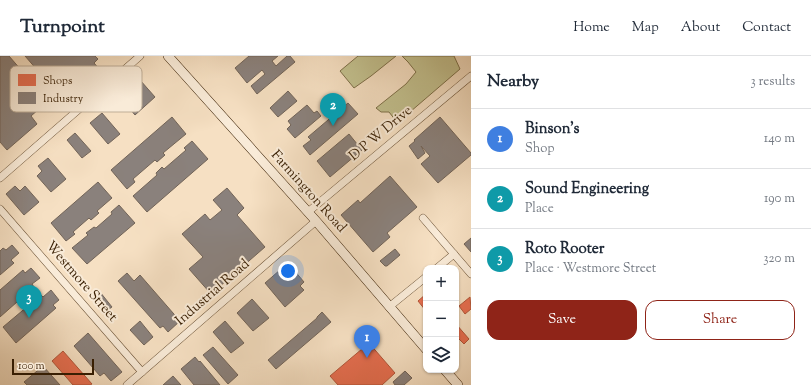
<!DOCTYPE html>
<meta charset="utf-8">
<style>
:root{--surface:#fff;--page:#f2f2f3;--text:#1f2937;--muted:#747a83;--line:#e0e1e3;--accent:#8f2418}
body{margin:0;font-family:"Sorts Mill Goudy",serif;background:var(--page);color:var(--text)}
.controls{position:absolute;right:12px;bottom:12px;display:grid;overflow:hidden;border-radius:8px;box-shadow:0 1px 3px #0004}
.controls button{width:36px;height:36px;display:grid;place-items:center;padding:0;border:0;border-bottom:1px solid var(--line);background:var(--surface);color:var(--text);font:20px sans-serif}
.scale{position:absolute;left:12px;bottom:10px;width:82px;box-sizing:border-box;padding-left:4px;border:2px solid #391f03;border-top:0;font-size:11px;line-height:14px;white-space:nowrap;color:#391f03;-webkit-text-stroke:3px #f9ebd8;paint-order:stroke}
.you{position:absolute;left:288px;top:215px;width:14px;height:14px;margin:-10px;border:3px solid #fff;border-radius:50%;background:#1a73e8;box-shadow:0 0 0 6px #1a73e833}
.badge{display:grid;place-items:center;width:26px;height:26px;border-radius:50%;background:var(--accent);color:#fff;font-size:13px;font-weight:700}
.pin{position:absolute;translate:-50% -33px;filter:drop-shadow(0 1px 2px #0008)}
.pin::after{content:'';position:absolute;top:21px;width:14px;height:12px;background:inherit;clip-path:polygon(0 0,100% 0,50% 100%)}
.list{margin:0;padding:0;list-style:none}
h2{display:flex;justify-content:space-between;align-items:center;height:52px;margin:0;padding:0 16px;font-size:17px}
h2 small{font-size:13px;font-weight:400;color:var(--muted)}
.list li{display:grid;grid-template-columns:26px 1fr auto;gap:12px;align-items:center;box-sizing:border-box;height:60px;padding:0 16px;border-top:1px solid var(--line)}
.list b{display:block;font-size:15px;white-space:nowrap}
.list p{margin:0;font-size:13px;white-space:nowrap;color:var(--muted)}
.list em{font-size:13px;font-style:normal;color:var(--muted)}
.actions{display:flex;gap:8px;padding:12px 16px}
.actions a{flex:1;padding:9px 0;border:1px solid var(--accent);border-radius:12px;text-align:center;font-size:14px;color:var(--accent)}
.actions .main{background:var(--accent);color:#fff}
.icon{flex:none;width:22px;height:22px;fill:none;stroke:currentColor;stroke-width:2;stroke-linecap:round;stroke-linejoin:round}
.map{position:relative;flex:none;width:471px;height:329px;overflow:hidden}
header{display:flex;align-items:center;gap:24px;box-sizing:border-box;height:56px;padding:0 20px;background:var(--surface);border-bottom:1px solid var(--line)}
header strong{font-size:19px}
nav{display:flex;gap:22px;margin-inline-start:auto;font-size:14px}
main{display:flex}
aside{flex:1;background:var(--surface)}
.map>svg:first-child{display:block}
</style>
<header>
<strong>Turnpoint</strong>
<nav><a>Home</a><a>Map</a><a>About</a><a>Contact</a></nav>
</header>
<main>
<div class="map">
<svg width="471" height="329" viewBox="0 0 471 329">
<rect width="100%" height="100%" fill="#f6e0c3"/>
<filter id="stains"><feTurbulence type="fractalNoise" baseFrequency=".005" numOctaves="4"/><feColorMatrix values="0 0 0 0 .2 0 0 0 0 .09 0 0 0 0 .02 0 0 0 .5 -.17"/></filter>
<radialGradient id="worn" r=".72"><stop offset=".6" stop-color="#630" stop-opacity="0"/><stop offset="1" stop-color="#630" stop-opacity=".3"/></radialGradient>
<g fill="#c3c18f" stroke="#7e7049">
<polygon points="358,0 396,0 371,20 354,32 340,15"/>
<polygon points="402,0 454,0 460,13 403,62 396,65 389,56 381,56 376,52 406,28 416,16 408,6"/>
</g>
<g fill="#e76f51" stroke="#b3573a">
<polygon points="426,238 426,255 418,245"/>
<polygon points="470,241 471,253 465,258 459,250"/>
<polygon points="456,268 469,283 464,288 456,280"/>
<polygon points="369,287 395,317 382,329 338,329 330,320"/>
<polygon points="63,295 92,328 90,329 73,329 52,305"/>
</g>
<g fill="#8a817c" stroke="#726458">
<polygon points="0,0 9,0 48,45 31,60 37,68 7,94 0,86"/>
<polygon points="25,0 95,0 98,3 94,7 101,15 78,34 71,27 58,38"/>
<polygon points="249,0 278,0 272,5 276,10 287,0 290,0 295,6 257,38 251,30 265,18 262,14 247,27 235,12"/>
<polygon points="140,24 155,41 135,59 120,41"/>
<polygon points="288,35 297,45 278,61 270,52"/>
<polygon points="348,47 358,58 310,99 303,90 311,84 308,81"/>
<polygon points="307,49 314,57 317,55 321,60 295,82 287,73 291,69 288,65"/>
<polygon points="102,57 120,78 108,88 90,67"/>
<polygon points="172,61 186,78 163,97 165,99 157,106 155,104 133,123 135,126 127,133 111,114"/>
<polygon points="440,61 471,97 471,99 438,127 421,108 430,100 421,90 425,97 418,103 409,90 415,85 414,84"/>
<polygon points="75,77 91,95 82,102 67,84"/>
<polygon points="349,78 362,94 330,121 317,105"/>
<polygon points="192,85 208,103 147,156 133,140 157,119 156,117 162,111 164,113 186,94 184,92"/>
<polygon points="48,102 66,123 51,136 37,120 42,115 38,110"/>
<polygon points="390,120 417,151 387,177 390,181 373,196 341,159 358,144 360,147"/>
<polygon points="98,126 112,142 97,155 99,157 91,164 89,162 73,176 75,178 66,185 51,167"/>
<polygon points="15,130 20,135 25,130 39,146 24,159 6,138"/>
<polygon points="227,132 244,152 237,159 265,191 211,238 189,213 203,201 182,178 205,158 210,164 222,154 213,144"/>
<polygon points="119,149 135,167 87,208 72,192 88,179 86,177 94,171 96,172 112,158 111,156"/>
<polygon points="471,182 471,196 464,188"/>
<polygon points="12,189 19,197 11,204 14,207 0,219 0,195 3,192 6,194"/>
<polygon points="395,193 400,199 387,210 385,210 380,205"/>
<polygon points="288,207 304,226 300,230 304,234 285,251 265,227"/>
<polygon points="31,212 40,222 32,228 34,231 0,261 0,234 23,214 25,217"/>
<polygon points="127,217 134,225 140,219 180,265 168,276 163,270 160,272 118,225"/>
<polygon points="51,234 59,244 53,249 56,252 16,287 3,271 41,239 43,241"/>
<polygon points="100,236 112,251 106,255 94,241"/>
<polygon points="252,243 269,262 253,275 237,257"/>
<polygon points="322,256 331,266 276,313 268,304 317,262 317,261"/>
<polygon points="140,265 153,281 144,289 130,274"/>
<polygon points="225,265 244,287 231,297 213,276"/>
<polygon points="88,277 122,316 111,325 104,317 100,320 74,290"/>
<polygon points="213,291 238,319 228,328 203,299"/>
<polygon points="195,301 199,306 200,305 220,329 194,329 181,313"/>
<polygon points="43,310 60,329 27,329 24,326"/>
<polygon points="405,315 412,322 404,329 395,329 393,326"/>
<polygon points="173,320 181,329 163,329"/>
</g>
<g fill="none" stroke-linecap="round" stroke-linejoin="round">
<defs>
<g id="street">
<polyline points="0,122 140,0"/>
<polyline points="0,153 142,316"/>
<polyline points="308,156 471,20"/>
<polyline points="423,162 471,218"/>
<polyline points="437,212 454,198"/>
<polyline points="389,251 426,221"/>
<polyline points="127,329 316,165"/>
</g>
<g id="secondary">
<polyline points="168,0 316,165 426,293"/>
<polyline points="445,314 458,329"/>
</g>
</defs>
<use href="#street" stroke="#684f33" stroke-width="8"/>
<use href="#secondary" stroke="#391f03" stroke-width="10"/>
<use href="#street" stroke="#f9ebd8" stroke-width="7"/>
<use href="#secondary" stroke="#f9ebd8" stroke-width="9"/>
</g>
<g text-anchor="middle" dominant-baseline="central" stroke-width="4" stroke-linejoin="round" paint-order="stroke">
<g font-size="14" fill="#391f03" stroke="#f9ebd8">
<text transform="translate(381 78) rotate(-40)">D P W Drive</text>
<text transform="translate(308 136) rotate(48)">Farmington Road</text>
<text transform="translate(81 226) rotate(49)">Westmore Street</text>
<text transform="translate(213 237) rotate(-41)">Industrial Road</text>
</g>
</g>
<rect x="10" y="10" width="132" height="46" rx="6" fill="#f9ebd8" stroke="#bfae98" stroke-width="1"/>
<rect x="18" y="18" width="18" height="12" fill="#e76f51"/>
<rect x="18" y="36" width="18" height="12" fill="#8a817c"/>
<g font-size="11" fill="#391f03">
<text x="43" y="28">Shops</text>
<text x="43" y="46">Industry</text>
</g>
<rect width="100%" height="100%" filter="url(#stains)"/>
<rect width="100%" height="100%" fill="url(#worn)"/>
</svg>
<div class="controls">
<button>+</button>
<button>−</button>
<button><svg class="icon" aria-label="layers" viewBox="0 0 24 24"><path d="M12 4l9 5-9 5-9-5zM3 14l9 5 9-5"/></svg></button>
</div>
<div class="scale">100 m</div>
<div class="you"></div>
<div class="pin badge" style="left:367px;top:302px;background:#3f7fe0">1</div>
<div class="pin badge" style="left:333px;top:70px;background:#0f9aa8">2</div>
<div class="pin badge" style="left:29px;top:262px;background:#0f9aa8">3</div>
</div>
<aside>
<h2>Nearby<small>3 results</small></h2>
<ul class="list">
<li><span class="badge" style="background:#3f7fe0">1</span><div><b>Binson's</b><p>Shop</p></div><em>140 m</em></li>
<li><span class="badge" style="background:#0f9aa8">2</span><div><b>Sound Engineering</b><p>Place</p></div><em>190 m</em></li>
<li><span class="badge" style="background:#0f9aa8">3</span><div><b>Roto Rooter</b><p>Place · Westmore Street</p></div><em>320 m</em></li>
</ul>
<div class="actions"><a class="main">Save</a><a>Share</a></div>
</aside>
</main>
